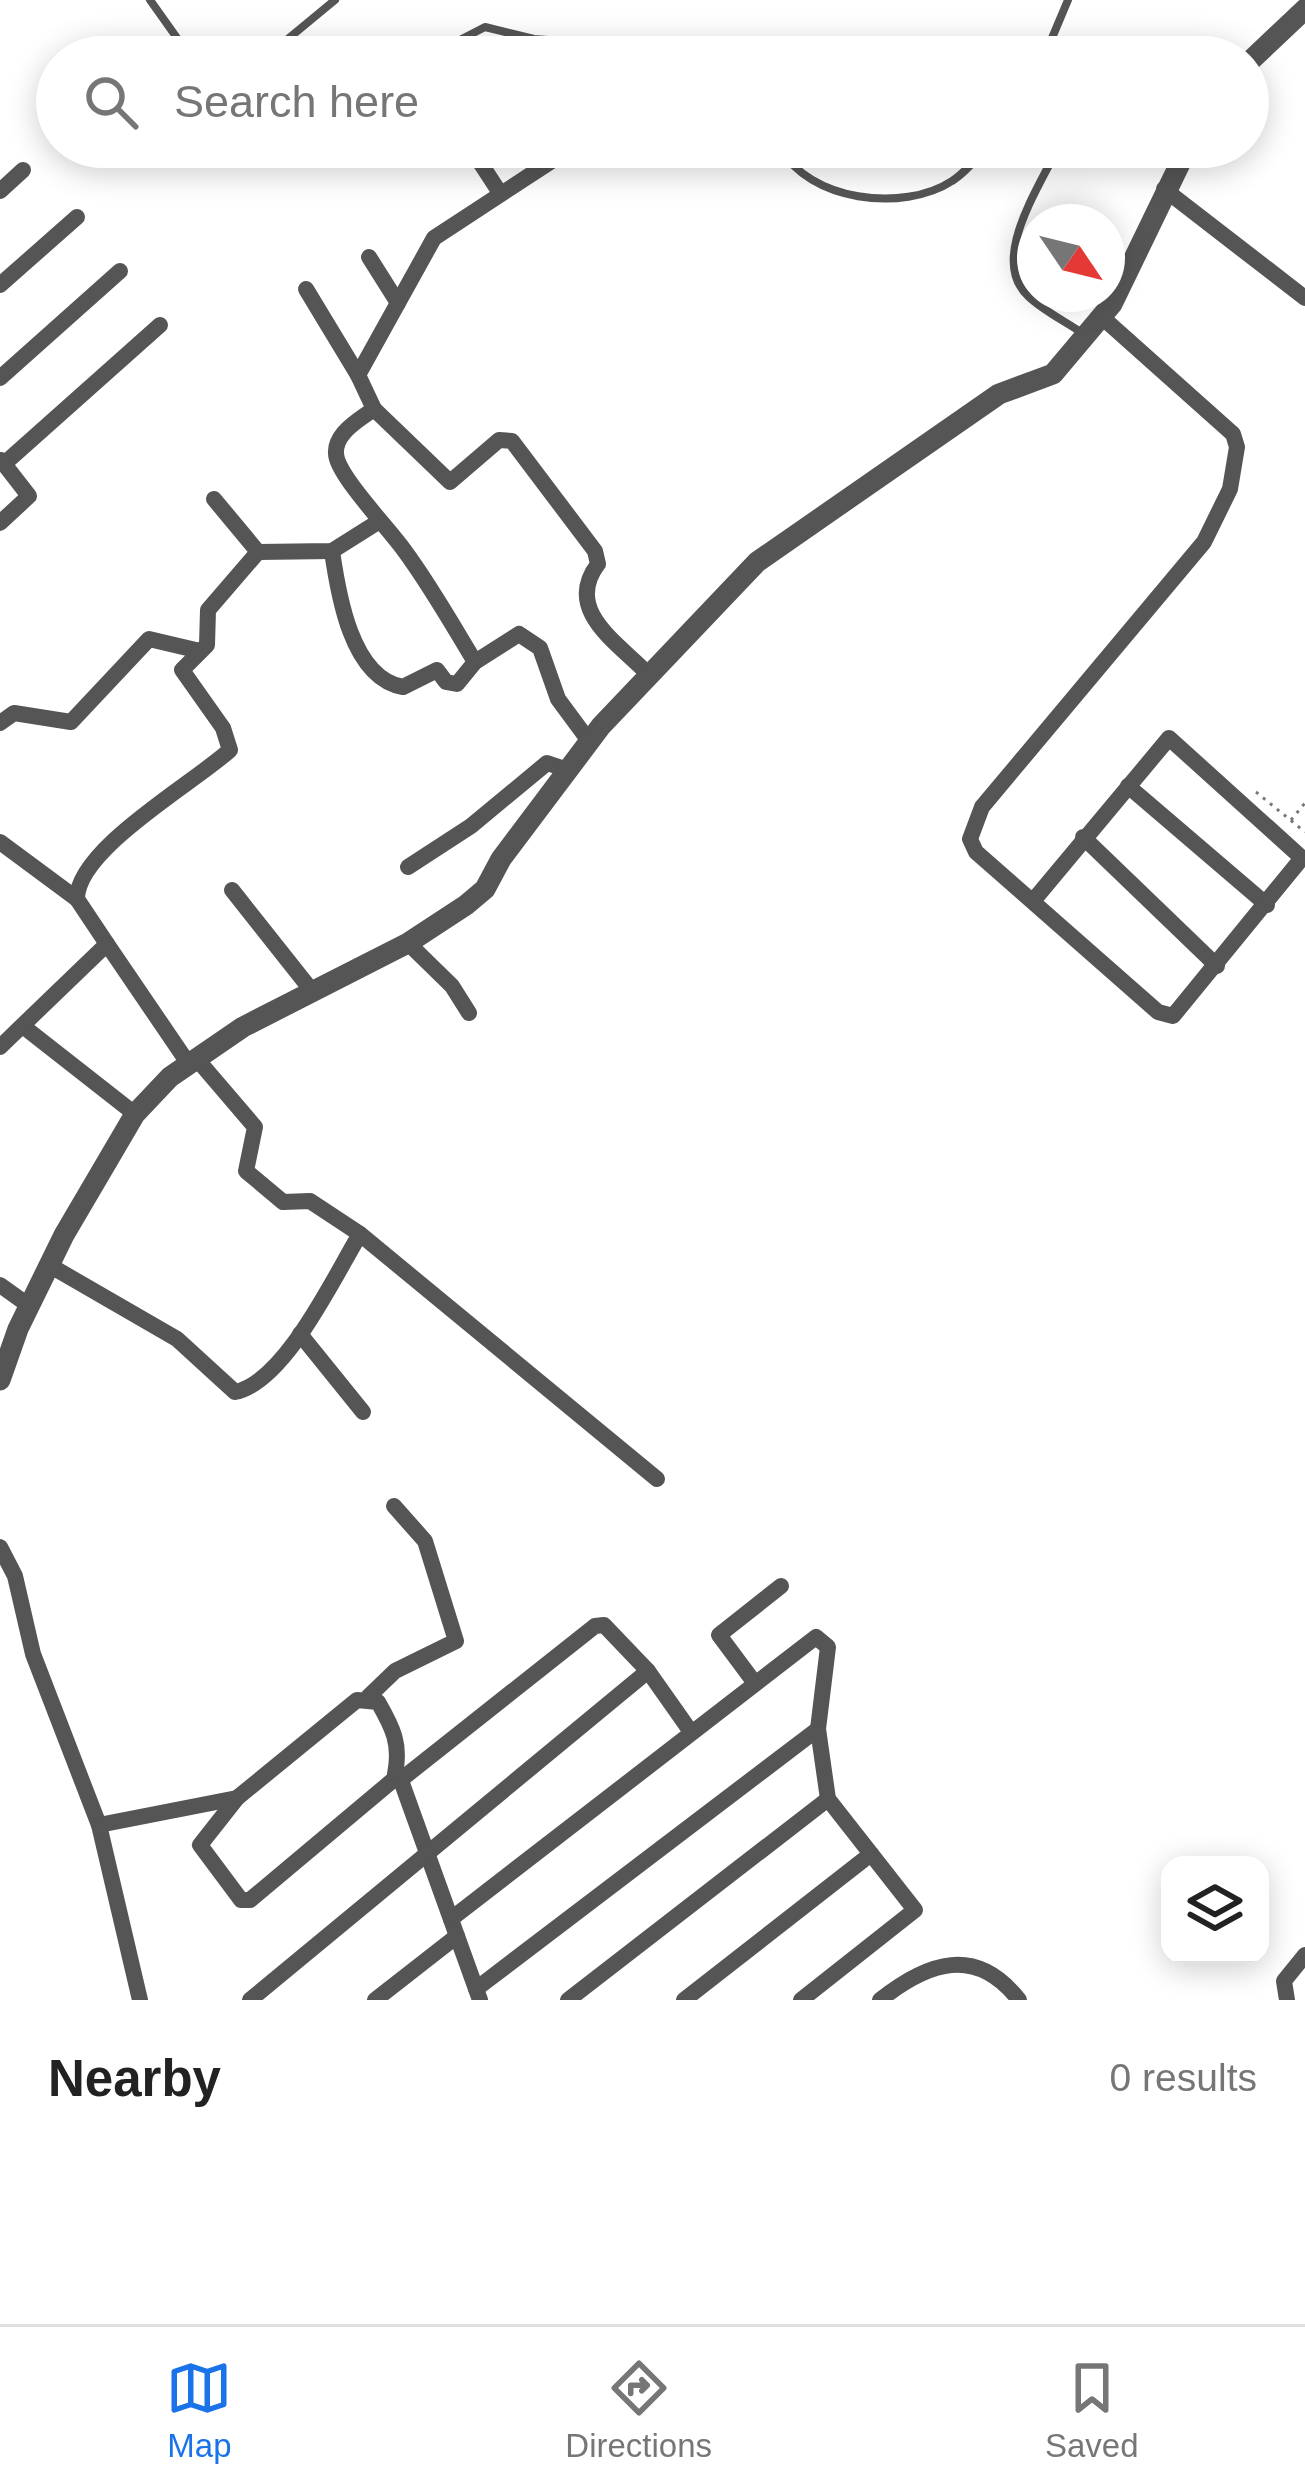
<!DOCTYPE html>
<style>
:root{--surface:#fff;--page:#f2f2f2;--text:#222;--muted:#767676;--line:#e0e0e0;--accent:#1a73e8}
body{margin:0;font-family:Helvetica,sans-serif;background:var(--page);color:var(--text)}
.controls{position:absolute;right:36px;bottom:36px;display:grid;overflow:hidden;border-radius:24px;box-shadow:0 6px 30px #0003}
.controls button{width:108px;height:108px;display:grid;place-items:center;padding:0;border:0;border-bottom:3px solid var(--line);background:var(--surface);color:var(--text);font:60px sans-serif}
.compass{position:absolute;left:1017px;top:204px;width:108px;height:108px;border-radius:50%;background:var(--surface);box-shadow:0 6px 30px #0003;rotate:125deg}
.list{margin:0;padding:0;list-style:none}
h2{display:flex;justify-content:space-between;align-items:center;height:156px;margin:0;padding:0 48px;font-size:51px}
h2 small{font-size:39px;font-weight:400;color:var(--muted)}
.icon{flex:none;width:66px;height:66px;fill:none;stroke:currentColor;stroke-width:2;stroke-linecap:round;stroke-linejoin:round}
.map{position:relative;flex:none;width:1305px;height:2000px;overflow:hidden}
.search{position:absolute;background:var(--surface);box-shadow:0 6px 30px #0003;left:36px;right:36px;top:36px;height:132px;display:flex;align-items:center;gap:30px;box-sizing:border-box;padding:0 42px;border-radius:66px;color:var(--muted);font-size:45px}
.sheet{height:324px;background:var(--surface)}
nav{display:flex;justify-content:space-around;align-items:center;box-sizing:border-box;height:168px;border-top:3px solid var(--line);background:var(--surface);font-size:33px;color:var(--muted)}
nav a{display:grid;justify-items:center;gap:6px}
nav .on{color:var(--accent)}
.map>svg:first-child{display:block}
</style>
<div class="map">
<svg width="1305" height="2000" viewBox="0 0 1305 2000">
<rect width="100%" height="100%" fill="#fff"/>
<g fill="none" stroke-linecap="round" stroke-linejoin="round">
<g stroke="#777" stroke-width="3" stroke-dasharray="3 6" stroke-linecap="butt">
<polyline points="1256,792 1305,832"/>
<polyline points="1291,820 1305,803"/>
</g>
<g stroke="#555" stroke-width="8">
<polyline points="150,0 182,45 198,57"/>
<polyline points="266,57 335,0"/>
<polyline points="427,57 485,27 534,39 710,52 719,57"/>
<polyline points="1044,57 1068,0"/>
<path d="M780,147c28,54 123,66 172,34 13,-8 24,-22 34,-34"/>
<path d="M1058,147c-18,40 -70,113 -29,150 16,15 38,25 56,38"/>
<polyline points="1156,147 1182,155"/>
</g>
<g stroke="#555" stroke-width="16">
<polyline points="470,147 500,193"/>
<path d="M573,147l-139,91 -76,137 16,34 76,73 49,-42 13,1 83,110 3,13c-35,46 20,79 49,109"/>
<polyline points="1164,189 1305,298"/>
<polyline points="0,191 23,170"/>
<polyline points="369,257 398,303"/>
<polyline points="0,285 77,217"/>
<polyline points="306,289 358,375"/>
<polyline points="0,378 120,271"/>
<path d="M374,409c-15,11 -44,26 -37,50 7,23 52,70 67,91 26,35 48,74 71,112"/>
<polyline points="4,464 160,325"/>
<polyline points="0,523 29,496 1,460"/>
<path d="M332,551c6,42 19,127 71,136l34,-17 9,12 11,2 18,-22 44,-28 21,14 18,51 31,42"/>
<polyline points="258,552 332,551 378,522"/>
<polyline points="0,723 14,713 71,722 149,639 200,651"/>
<polyline points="1128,786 1267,905"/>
<polyline points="1083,837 1217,966"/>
<polyline points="0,842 77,899"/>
<polyline points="408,867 471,826 547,763 562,768 561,779"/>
<polyline points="232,890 312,991"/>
<polyline points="1033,901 1169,738 1302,858 1173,1016 1158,1012 976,852 970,839 982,807 1204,542 1230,489 1237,447 1233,434 1103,318"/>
<polyline points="408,943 452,986 469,1013"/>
<path d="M107,944l-30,-45c0,-50 117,-116 153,-149l-7,-22 -41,-58 25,-25 1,-35 50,-58 -44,-53"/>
<polyline points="24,1027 135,1114"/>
<polyline points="0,1047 107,944 188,1063"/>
<polyline points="196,1058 255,1127 246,1171 283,1202 310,1201 360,1234 657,1479"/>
<path d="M49,1265l128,74 58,53c50,-10 99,-115 125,-158"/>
<polyline points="0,1285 28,1305"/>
<polyline points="300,1334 363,1412"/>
<polyline points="0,1547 15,1576 33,1654 99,1825 140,2000"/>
<polyline points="754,1682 719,1635 781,1586"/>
<polyline points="368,1697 395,1671 456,1641 425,1541 394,1506"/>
<path d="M395,1774c6,-30 -2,-46 -17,-72l-21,-2 -120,98 -37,47 41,55h9l149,-125 81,225"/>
<polyline points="403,1778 595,1626 604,1625 648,1671"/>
<polyline points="99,1825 237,1798"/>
<polyline points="451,1919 816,1637 828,1647 818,1729"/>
<polyline points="476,1989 818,1729 828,1799 915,1910 801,2000"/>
<polyline points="250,2000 648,1671 691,1732"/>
<polyline points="375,2000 457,1936"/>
<polyline points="568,2000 828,1799"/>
<polyline points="684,2000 871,1854"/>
<path d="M880,2000c48,-38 96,-55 139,0"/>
<polyline points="1287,2000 1284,1981 1305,1955"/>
</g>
<g stroke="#555" stroke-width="21">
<polyline points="1248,63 1305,9"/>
<polyline points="0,1380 18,1329 64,1235 135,1114 170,1077 243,1027 408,943 466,905 485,889 501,859 601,726 757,562 999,394 1053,374 1112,304 1188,147"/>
</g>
</g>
</svg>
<div class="controls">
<button><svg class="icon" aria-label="layers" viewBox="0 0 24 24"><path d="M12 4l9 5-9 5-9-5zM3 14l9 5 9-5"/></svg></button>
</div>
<svg class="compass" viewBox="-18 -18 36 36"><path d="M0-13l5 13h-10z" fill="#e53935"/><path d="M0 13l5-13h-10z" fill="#767676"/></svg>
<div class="search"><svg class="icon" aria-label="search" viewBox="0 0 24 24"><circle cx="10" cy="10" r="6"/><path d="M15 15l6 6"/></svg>Search here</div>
</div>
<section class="sheet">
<h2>Nearby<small>0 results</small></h2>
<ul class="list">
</ul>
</section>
<nav>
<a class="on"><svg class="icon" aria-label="map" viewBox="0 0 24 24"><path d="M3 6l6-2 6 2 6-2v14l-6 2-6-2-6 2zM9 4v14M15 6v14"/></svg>Map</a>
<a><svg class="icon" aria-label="directions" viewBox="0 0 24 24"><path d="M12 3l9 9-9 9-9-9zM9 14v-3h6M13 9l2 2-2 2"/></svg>Directions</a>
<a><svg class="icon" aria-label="saved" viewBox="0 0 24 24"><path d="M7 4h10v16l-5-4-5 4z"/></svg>Saved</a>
</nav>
